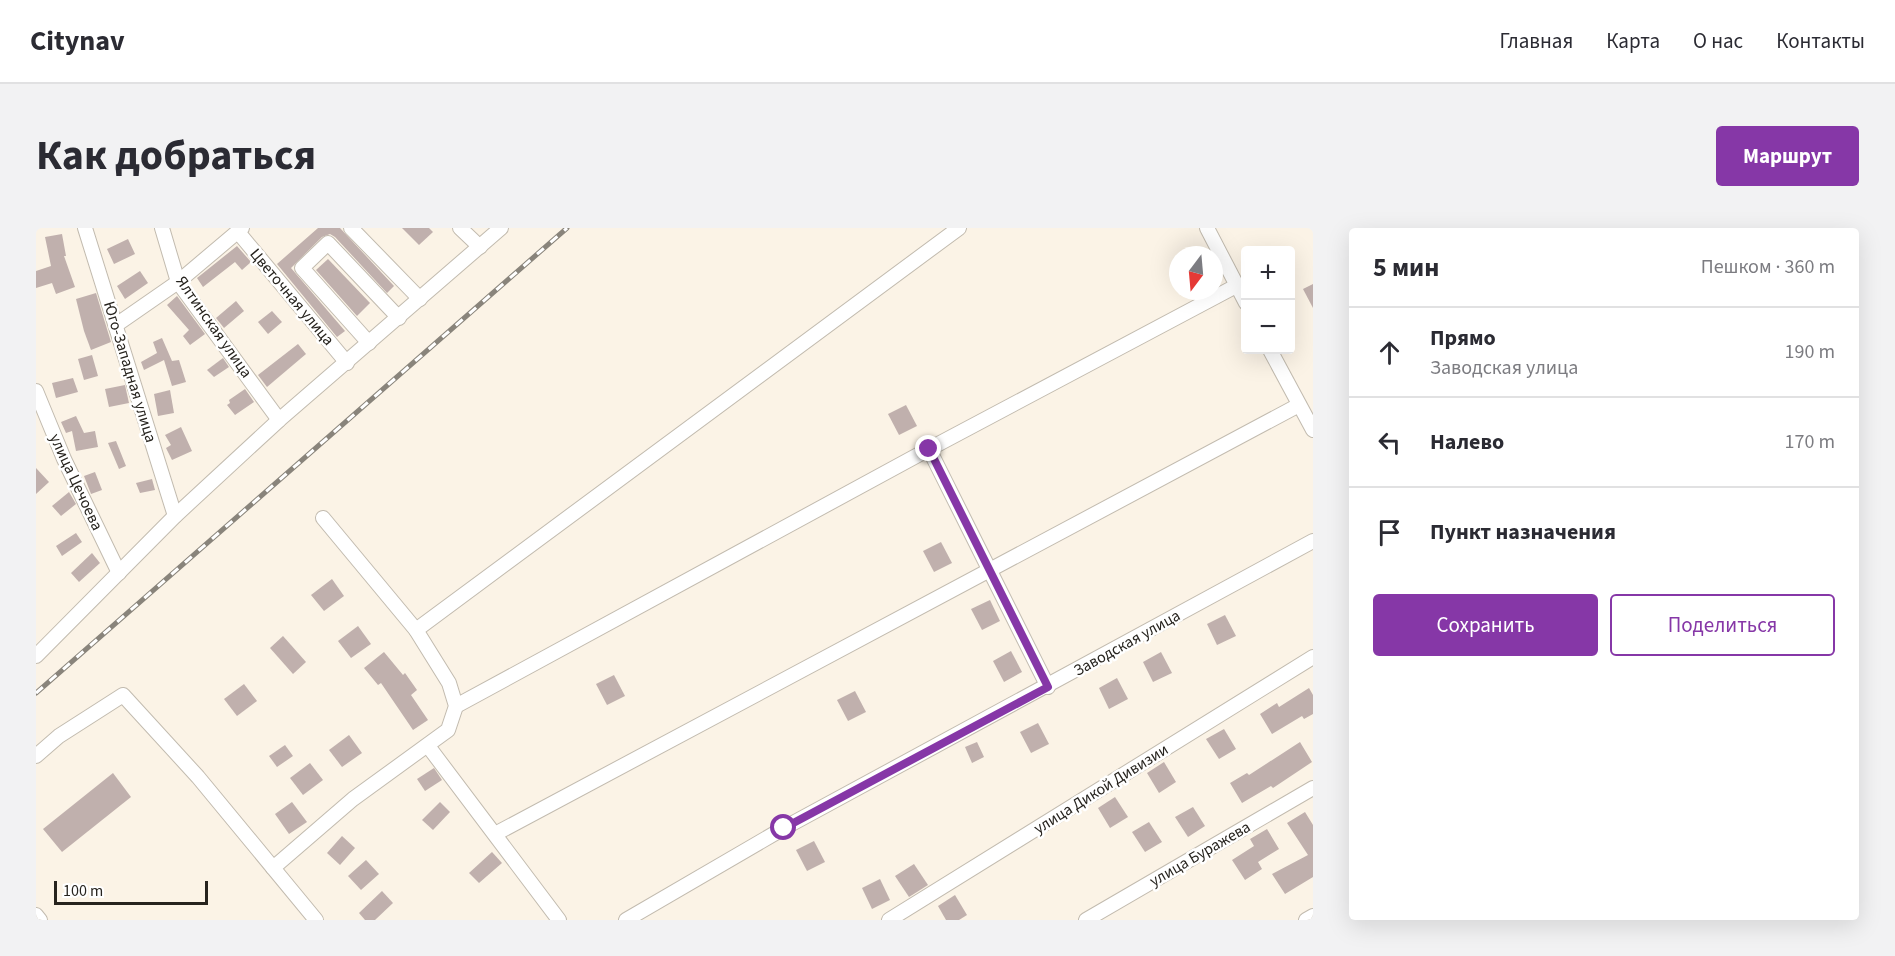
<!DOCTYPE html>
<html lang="ru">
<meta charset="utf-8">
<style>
:root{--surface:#fff;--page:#f2f2f3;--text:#2b2b33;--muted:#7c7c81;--line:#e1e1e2;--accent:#8637a7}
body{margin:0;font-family:"Source Sans 3",sans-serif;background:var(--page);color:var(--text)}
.controls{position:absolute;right:18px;top:18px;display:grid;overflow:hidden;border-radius:6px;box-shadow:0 6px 24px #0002}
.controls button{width:54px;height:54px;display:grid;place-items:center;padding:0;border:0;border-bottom:2px solid var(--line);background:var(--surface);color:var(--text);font:30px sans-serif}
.compass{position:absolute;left:1133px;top:18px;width:54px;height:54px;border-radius:50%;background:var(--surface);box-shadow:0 6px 24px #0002;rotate:196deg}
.scale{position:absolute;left:18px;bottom:15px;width:154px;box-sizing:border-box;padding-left:6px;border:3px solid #26231e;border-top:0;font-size:16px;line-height:21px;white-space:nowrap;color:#26231e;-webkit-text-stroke:4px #fff;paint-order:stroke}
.stop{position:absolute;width:18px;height:18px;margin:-14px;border:4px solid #8637a7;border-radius:50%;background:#fff}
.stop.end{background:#8637a7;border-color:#fff;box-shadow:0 2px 6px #0008}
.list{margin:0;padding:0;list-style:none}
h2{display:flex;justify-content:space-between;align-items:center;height:78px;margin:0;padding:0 24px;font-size:26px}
h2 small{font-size:20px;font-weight:400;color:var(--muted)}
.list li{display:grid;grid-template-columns:39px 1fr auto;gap:18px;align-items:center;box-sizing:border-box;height:90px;padding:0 24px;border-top:2px solid var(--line)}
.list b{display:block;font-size:22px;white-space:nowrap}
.list p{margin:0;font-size:20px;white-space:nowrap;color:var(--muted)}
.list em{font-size:20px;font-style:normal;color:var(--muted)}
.actions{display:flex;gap:12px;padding:18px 24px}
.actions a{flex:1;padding:14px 0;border:2px solid var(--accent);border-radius:6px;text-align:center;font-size:21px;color:var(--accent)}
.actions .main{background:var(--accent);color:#fff}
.icon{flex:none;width:33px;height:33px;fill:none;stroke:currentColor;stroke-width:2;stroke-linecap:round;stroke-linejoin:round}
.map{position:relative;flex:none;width:1277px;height:692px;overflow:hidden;border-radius:6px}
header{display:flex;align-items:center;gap:36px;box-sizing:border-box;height:84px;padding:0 30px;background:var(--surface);border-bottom:2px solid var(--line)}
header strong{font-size:28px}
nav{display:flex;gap:33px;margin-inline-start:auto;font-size:21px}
.intro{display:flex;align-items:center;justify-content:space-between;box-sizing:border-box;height:144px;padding:0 36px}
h1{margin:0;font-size:42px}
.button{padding:15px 27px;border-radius:6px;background:var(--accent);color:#fff;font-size:21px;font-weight:700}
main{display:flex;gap:36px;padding:0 36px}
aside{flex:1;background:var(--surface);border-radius:6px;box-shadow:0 6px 24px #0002}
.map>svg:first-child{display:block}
</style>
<header>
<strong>Citynav</strong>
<nav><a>Главная</a><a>Карта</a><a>О нас</a><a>Контакты</a></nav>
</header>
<div class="intro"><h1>Как добраться</h1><a class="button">Маршрут</a></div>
<main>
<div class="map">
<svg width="1277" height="692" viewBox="0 0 1277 692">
<rect width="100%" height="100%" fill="#fbf3e6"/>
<g fill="#c0b0ad">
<polygon points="282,0 304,0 358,58 351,65 299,9 294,6 286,9 255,40 309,103 301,109 241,36"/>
<polygon points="366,0 393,0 397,4 383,17"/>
<polygon points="26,6 30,28 28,28 39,59 20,66 16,55 0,60 0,43 15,38 9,9"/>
<polygon points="92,11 99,26 78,36 71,21"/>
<polygon points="201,18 215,34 206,42 199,34 167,59 161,50"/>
<polygon points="292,31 334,75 321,88 280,42"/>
<polygon points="104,43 112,55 89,71 81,58"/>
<polygon points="1277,56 1277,80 1267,61"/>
<polygon points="60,65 75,114 55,122 48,103 40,71"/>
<polygon points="141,68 169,106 154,117 147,108 153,102 131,77"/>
<polygon points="200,73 208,83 188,100 180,90"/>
<polygon points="236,83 246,94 232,106 222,94"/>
<polygon points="126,110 136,133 143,132 150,154 136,158 128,132 108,142 105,134 121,125 117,114"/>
<polygon points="262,116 270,126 231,159 222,147"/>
<polygon points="56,127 62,148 48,152 42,131"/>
<polygon points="187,130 193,139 178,149 171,142"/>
<polygon points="37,150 42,164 20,170 16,155"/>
<polygon points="89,157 93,175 73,179 69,161"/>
<polygon points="209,161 218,174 199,187 191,177 194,175 193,172"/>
<polygon points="134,162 138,185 122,188 118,166"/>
<polygon points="870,177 881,198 863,207 852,186"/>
<polygon points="40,188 48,205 59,203 62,219 40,223 36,203 30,205 25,194"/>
<polygon points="145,199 156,223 136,232 130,220 135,217 129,207"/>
<polygon points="80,213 90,238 83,241 72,215"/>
<polygon points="0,240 13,254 0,266"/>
<polygon points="59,244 66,262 55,266 48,248"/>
<polygon points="116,251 119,262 104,265 100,255"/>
<polygon points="33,264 40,276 25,288 16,278"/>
<polygon points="40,305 46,314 26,328 20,318"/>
<polygon points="905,314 916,335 898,344 887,323"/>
<polygon points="56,325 64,335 43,354 35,345"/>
<polygon points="296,351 308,368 288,383 275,367"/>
<polygon points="954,372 964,393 946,402 935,381"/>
<polygon points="1189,387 1200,408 1181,417 1171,396"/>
<polygon points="322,398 335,416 315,430 302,413"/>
<polygon points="247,408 270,434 257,446 234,420"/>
<polygon points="975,423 986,444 968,454 957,433"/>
<polygon points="348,424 367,447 369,445 381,462 375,467 392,492 377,502 345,455 342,457 328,440"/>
<polygon points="1125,424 1136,445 1117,454 1107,434"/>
<polygon points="578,447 589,468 571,477 560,456"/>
<polygon points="1081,450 1092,471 1073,481 1063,460"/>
<polygon points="208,456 221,473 201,488 188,471"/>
<polygon points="1273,460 1277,467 1277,486 1268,491 1266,488 1236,506 1224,486 1241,475 1243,479"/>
<polygon points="819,463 830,484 812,493 801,472"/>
<polygon points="1002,495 1013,516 995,525 984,504"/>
<polygon points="1188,501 1200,521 1183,531 1170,511"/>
<polygon points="313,507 326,525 306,539 293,522"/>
<polygon points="941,514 948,529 936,535 929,519"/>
<polygon points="1264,514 1276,534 1237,560 1235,558 1206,575 1194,555 1211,545 1213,547"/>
<polygon points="249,517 257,528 241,539 233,528"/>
<polygon points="1128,534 1140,554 1123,565 1111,545"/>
<polygon points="274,535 287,552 267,567 254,550"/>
<polygon points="398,540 406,552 389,563 381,551"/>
<polygon points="77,545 95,569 26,624 7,601"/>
<polygon points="1079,569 1092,589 1074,600 1062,580"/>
<polygon points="256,574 271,594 253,606 239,586"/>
<polygon points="404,574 414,584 397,602 386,592"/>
<polygon points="1157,579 1169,598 1152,609 1139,589"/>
<polygon points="1269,584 1277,597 1277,649 1249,666 1236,646 1272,627 1251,595"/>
<polygon points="1113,594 1126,614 1109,624 1096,604"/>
<polygon points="1231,601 1243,621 1222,634 1226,641 1209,652 1196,632 1218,618 1214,611"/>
<polygon points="306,608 319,620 304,637 291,625"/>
<polygon points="778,613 789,634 771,643 760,622"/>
<polygon points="456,624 466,635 443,655 433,645"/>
<polygon points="330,632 343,646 325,662 312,648"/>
<polygon points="878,636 892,657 873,669 859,648"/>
<polygon points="844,651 854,672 836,681 826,660"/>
<polygon points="346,663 357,675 339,692 329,692 323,685"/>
<polygon points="919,667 931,687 923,692 910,692 902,678"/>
</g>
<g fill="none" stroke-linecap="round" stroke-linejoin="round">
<defs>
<g id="minor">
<polyline points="49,0 139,288"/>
<polyline points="126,0 142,54 243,192"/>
<polyline points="315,0 384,71"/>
<polyline points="424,0 444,19"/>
<polyline points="1171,0 1210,75"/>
<polyline points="202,4 311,135"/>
<polyline points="80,97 142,54 206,0"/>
<polyline points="333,115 266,40 292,15 363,90"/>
<polyline points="1234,122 1277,202"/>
<polyline points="0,163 28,231 83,345"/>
<polyline points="893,221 1012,459"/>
<polyline points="380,402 923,0"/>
<polyline points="0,428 139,288 243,192 465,0"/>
<polyline points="420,478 893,221 1200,58"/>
<polyline points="392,518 523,692"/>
<polyline points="0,528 23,508 87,467 162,549 280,692"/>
<polyline points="459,606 1263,177"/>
<polyline points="237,640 317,571 412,502 420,478 413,455 380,402 287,290"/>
<polyline points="0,687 4,692"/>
<polyline points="590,692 748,600 1277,313"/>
<polyline points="853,692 1277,429"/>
<polyline points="1050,692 1277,560"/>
<polyline points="1270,692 1277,688"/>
</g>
</defs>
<use href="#minor" stroke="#c2bbaf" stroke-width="16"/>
<use href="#minor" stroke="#fff" stroke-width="14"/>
<defs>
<polyline id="rail" points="0,465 531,0"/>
</defs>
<use href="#rail" stroke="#89847b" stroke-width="5"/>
<use href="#rail" stroke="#fff" stroke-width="3" stroke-dasharray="9" stroke-linecap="butt"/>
</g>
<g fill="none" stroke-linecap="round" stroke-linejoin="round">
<polyline stroke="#8637a7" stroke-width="8" points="748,600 1012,459 893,221"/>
</g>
<g text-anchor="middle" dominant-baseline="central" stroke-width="5" stroke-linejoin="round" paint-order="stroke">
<g font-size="16" fill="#26231e" stroke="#fff">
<text transform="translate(256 69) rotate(50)">Цветочная улица</text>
<text transform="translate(178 99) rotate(55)">Ялтинская улица</text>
<text transform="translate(94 144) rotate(73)">Юго-Западная улица</text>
<text transform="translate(40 254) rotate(65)">улица Цечоева</text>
<text transform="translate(1091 415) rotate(-29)">Заводская улица</text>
<text transform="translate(1065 561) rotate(-32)">улица Дикой Дивизии</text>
<text transform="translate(1164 626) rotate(-30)">улица Буражева</text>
</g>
</g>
</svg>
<div class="controls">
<button>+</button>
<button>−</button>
</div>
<svg class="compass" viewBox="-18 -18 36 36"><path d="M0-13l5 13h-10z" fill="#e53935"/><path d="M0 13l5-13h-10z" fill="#7c7c81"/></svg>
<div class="scale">100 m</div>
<div class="stop" style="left:748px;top:600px"></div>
<div class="stop end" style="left:893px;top:221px"></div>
</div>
<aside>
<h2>5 мин<small>Пешком · 360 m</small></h2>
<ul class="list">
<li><svg class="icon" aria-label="ahead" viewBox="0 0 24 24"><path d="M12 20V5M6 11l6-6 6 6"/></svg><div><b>Прямо</b><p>Заводская улица</p></div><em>190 m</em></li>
<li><svg class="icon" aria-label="left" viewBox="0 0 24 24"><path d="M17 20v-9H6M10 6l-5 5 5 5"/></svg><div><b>Налево</b></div><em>170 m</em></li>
<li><svg class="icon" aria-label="arrive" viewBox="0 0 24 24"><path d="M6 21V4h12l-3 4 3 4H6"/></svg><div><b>Пункт назначения</b></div></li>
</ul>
<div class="actions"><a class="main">Сохранить</a><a>Поделиться</a></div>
</aside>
</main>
